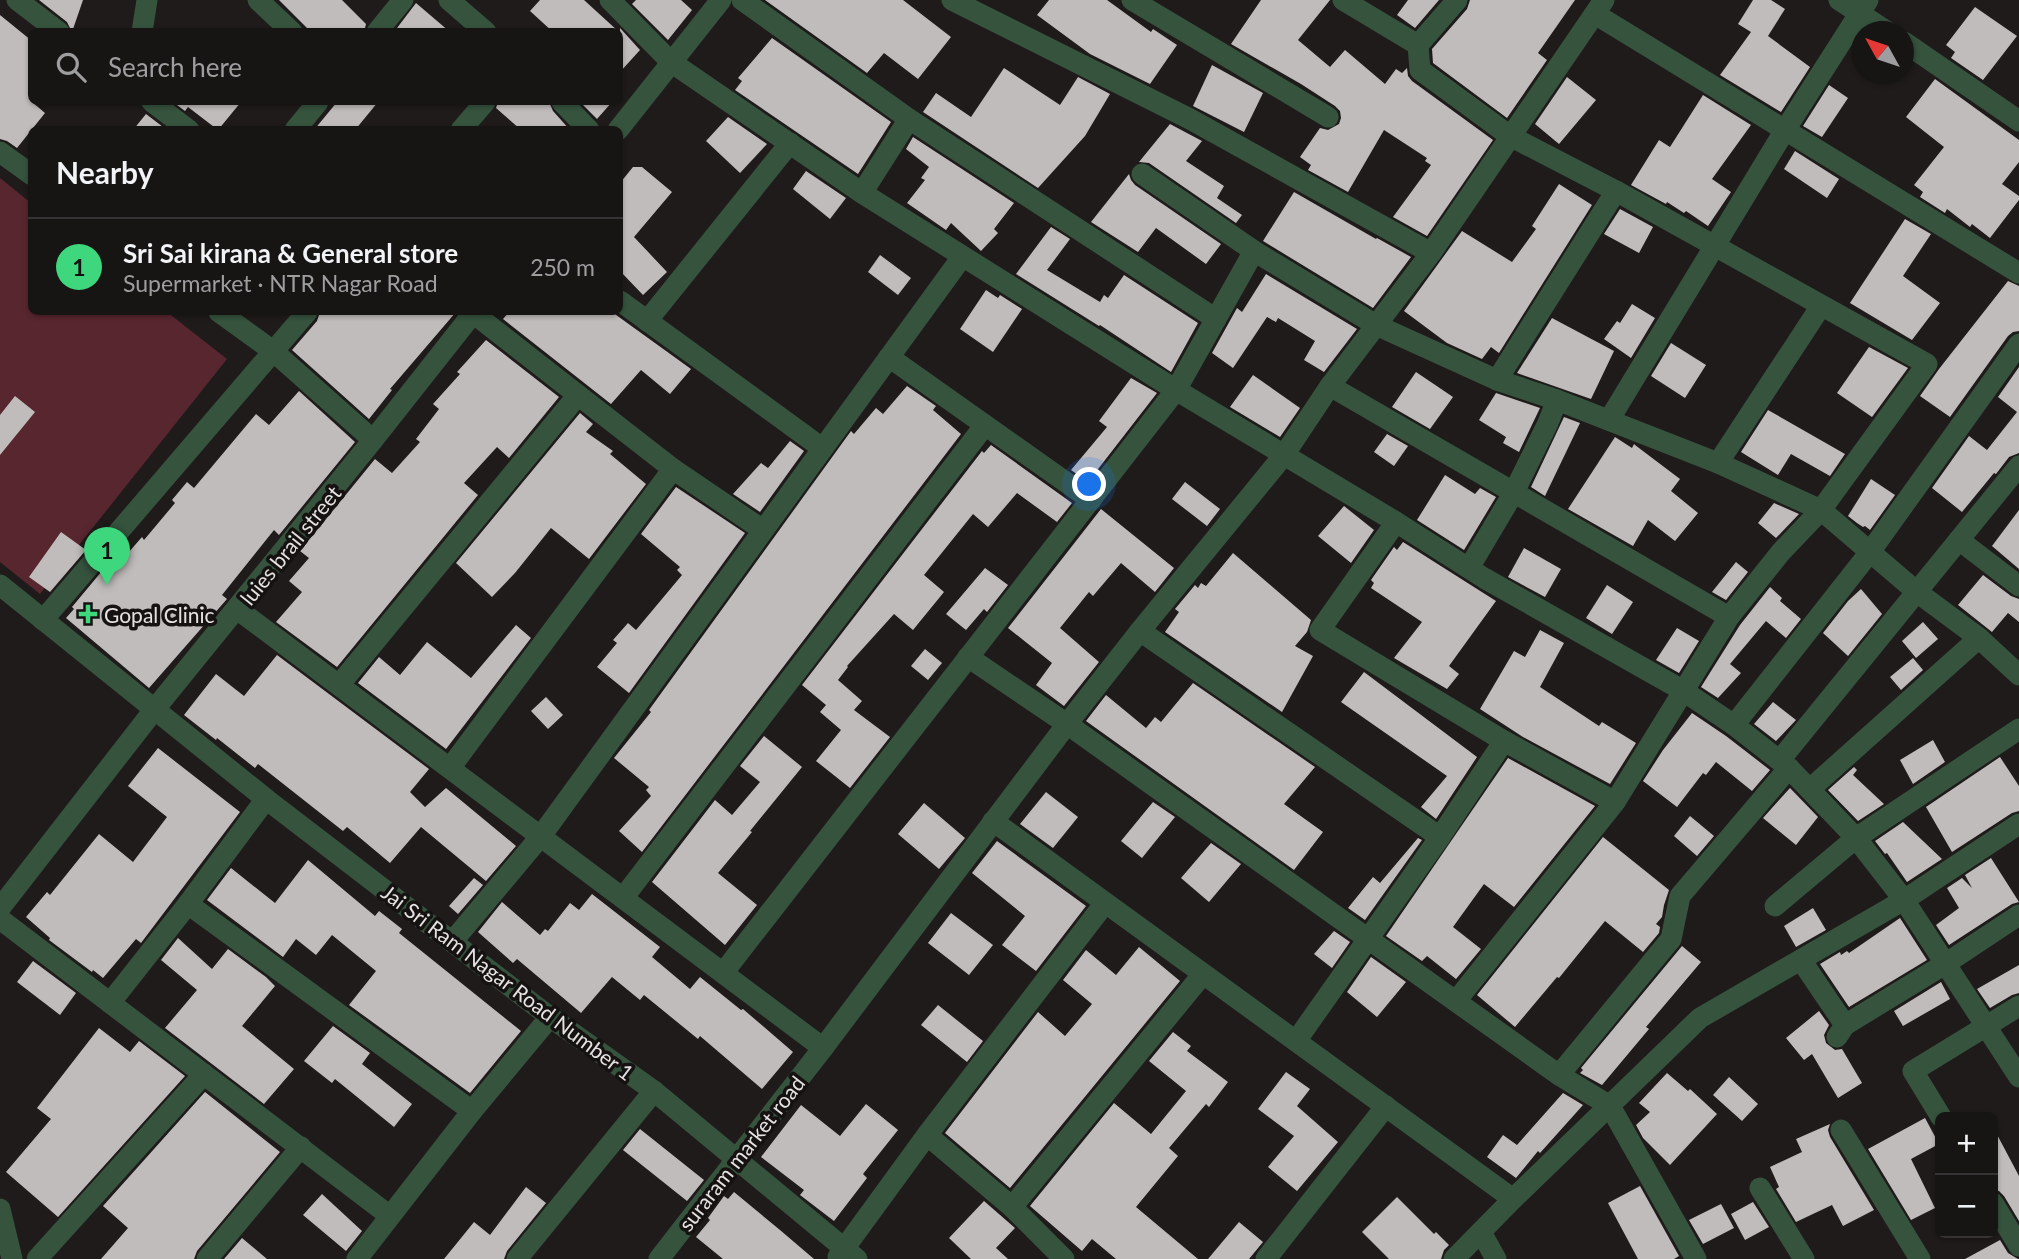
<!DOCTYPE html>
<meta charset="utf-8">
<style>
:root{--surface:#171414;--page:#201d1d;--text:#f1f3f6;--muted:#9e9ea0;--line:#363334;--accent:#3ed77d}
body{margin:0;font-family:Lato,sans-serif;background:var(--page);color:var(--text)}
.controls{position:absolute;right:21px;bottom:21px;display:grid;overflow:hidden;border-radius:10px;box-shadow:0 2px 5px #0004}
.controls button{width:63px;height:63px;display:grid;place-items:center;padding:0;border:0;border-bottom:2px solid var(--line);background:var(--surface);color:var(--text);font:35px sans-serif}
.compass{position:absolute;left:1851px;top:21px;width:63px;height:63px;border-radius:50%;background:var(--surface);box-shadow:0 2px 5px #0004;rotate:310deg}
.you{position:absolute;left:1090px;top:485px;width:24px;height:24px;margin:-18px;border:5px solid #fff;border-radius:50%;background:#1a73e8;box-shadow:0 0 0 10px #1a73e833}
.badge{display:grid;place-items:center;width:46px;height:46px;border-radius:50%;background:var(--accent);color:#111;font-size:23px;font-weight:700}
.pin{position:absolute;translate:-50% -58px;filter:drop-shadow(0 2px 4px #0008)}
.pin::after{content:'';position:absolute;top:37px;width:24px;height:21px;background:inherit;clip-path:polygon(0 0,100% 0,50% 100%)}
.list{margin:0;padding:0;list-style:none}
h2{display:flex;justify-content:space-between;align-items:center;height:91px;margin:0;padding:0 28px;font-size:30px}
h2 small{font-size:23px;font-weight:400;color:var(--muted)}
.list li{display:grid;grid-template-columns:46px 1fr auto;gap:21px;align-items:center;box-sizing:border-box;height:98px;padding:0 28px;border-top:2px solid var(--line)}
.list b{display:block;font-size:26px;white-space:nowrap}
.list p{margin:0;font-size:23px;white-space:nowrap;color:var(--muted)}
.list em{font-size:23px;font-style:normal;color:var(--muted)}
.icon{flex:none;width:38px;height:38px;fill:none;stroke:currentColor;stroke-width:2;stroke-linecap:round;stroke-linejoin:round}
.map{position:relative;flex:none;width:2019px;height:1259px;overflow:hidden}
.search{position:absolute;background:var(--surface);box-shadow:0 2px 5px #0004;left:28px;top:28px;width:595px;height:77px;display:flex;align-items:center;gap:18px;box-sizing:border-box;padding:0 24px;border-radius:10px;color:var(--muted);font-size:26px}
.panel{position:absolute;background:var(--surface);box-shadow:0 2px 5px #0004;left:28px;top:126px;width:595px;height:189px;border-radius:10px}
.map>svg:first-child{display:block}
</style>
<div class="map">
<svg width="2019" height="1259" viewBox="0 0 2019 1259">
<rect width="100%" height="100%" fill="#1f1b1b"/>
<polygon fill="#58262f" points="0,178 31,203 32,312 167,312 227,359 40,594 0,562"/>
<g fill="#c1bcbc">
<polygon points="39,0 83,0 72,32 67,22"/>
<polygon points="279,0 342,0 366,24 364,32 311,32"/>
<polygon points="540,0 584,0 619,32 553,32 530,11"/>
<polygon points="636,0 681,0 692,10 668,40 632,4"/>
<polygon points="765,0 903,0 951,37 918,79 884,53 867,73"/>
<polygon points="1049,0 1107,0 1151,32 1153,29 1177,45 1150,84 1090,54 1037,15"/>
<polygon points="1261,0 1330,0 1298,40 1330,67 1345,50 1385,84 1396,69 1402,73 1407,68 1408,76 1412,81 1493,140 1427,236 1393,217 1431,165 1425,161 1427,158 1384,130 1348,192 1308,170 1311,165 1300,157 1320,128 1328,130 1339,124 1341,118 1340,111 1335,106 1301,84 1231,44"/>
<polygon points="1408,0 1439,0 1415,28 1397,15"/>
<polygon points="1470,0 1575,0 1538,53 1547,60 1507,118 1433,63 1432,49 1467,9"/>
<polygon points="1753,0 1771,0 1785,9 1768,36 1810,67 1781,112 1720,75 1751,32 1738,24"/>
<polygon points="416,3 450,32 394,32"/>
<polygon points="1975,7 2017,36 1983,80 1951,58 1955,52 1946,45"/>
<polygon points="0,15 32,41 32,102 45,113 17,148 7,141 0,139"/>
<polygon points="620,28 640,50 620,72"/>
<polygon points="772,38 891,122 858,174 735,90 742,81 738,78"/>
<polygon points="1212,65 1263,93 1244,132 1193,106"/>
<polygon points="1004,68 1060,105 1078,77 1110,94 1085,136 1038,188 923,112 936,93 971,117"/>
<polygon points="1567,77 1596,100 1559,144 1535,124"/>
<polygon points="1935,79 2019,140 2019,162 2002,184 2019,196 2019,200 1990,238 1972,224 1970,227 1947,209 1945,213 1920,197 1923,192 1914,185 1944,147 1906,117"/>
<polygon points="1829,85 1848,98 1822,137 1803,126"/>
<polygon points="1703,95 1751,125 1712,179 1731,192 1708,226 1686,211 1684,213 1667,202 1666,204 1631,185 1659,140 1670,147"/>
<polygon points="173,102 241,102 218,130 188,107 185,111"/>
<polygon points="337,102 378,102 355,130 314,130"/>
<polygon points="498,102 549,102 553,111 570,130 521,130 496,108"/>
<polygon points="580,102 612,102 597,119"/>
<polygon points="146,114 167,130 133,130"/>
<polygon points="728,117 767,144 740,173 706,141"/>
<polygon points="1170,124 1202,141 1186,161 1224,186 1217,198 1242,215 1236,223 1149,163 1139,162"/>
<polygon points="913,137 1014,203 994,229 998,233 981,251 951,223 946,230 907,203 925,180 921,178 929,167 906,149"/>
<polygon points="1795,151 1839,179 1827,198 1784,169"/>
<polygon points="633,167 642,167 672,192 634,237 667,272 643,295 620,271 620,183"/>
<polygon points="806,171 846,198 830,219 793,189"/>
<polygon points="1129,174 1131,180 1135,185 1221,244 1206,264 1156,228 1138,252 1091,222"/>
<polygon points="1559,184 1592,205 1499,353 1491,347 1482,359 1447,343 1404,311 1462,231 1512,262 1536,229 1532,226"/>
<polygon points="1294,192 1376,239 1377,238 1411,257 1373,308 1263,241"/>
<polygon points="1620,209 1653,227 1639,253 1604,234"/>
<polygon points="1905,219 1931,234 1903,276 1940,303 1912,340 1850,303"/>
<polygon points="1051,227 1070,239 1047,270 1100,302 1104,295 1108,298 1124,275 1198,323 1171,372 1100,325 1099,326 1016,274"/>
<polygon points="880,255 911,278 898,295 868,272"/>
<polygon points="1266,274 1357,329 1324,372 1304,360 1315,341 1278,318 1276,322 1267,317 1233,368 1212,353 1237,308 1242,312"/>
<polygon points="2008,281 2019,286 2019,331 2013,332 2008,336 1950,417 1920,396 1939,369"/>
<polygon points="986,290 998,298 1000,295 1022,309 993,352 960,329"/>
<polygon points="1632,304 1655,318 1631,358 1604,339 1617,321 1620,323"/>
<polygon points="320,312 456,312 390,389 392,390 369,419 292,350 317,321"/>
<polygon points="509,312 612,312 691,369 670,394 641,370 611,404 503,319"/>
<polygon points="1552,318 1614,351 1591,399 1517,373"/>
<polygon points="486,340 559,397 509,458 497,447 464,483 478,495 337,667 276,622 302,592 289,581 309,558 300,551 375,459 392,473 420,442 416,439 439,409 433,404 460,374 457,372"/>
<polygon points="1671,343 1706,365 1685,398 1651,376"/>
<polygon points="1869,347 1908,368 1872,417 1837,393"/>
<polygon points="2019,367 2019,453 2009,457 1996,474 1994,473 1962,512 1932,488 1969,436 1987,450 2017,412 1998,397"/>
<polygon points="1416,372 1453,397 1430,429 1392,407"/>
<polygon points="1253,375 1300,408 1280,437 1230,407"/>
<polygon points="1131,378 1157,393 1088,482 1071,470 1107,427 1099,421"/>
<polygon points="907,386 936,406 933,410 961,434 642,852 619,831 651,796 646,790 649,787 614,758 651,712 649,710 851,431 854,434 876,408 883,414"/>
<polygon points="299,391 355,442 279,535 274,530 222,595 227,599 149,688 66,618 74,609 72,607 107,565 114,569 142,537 144,540 175,503 172,500 187,482 194,488 256,414 269,425"/>
<polygon points="1496,393 1540,408 1519,452 1503,443 1506,437 1479,420"/>
<polygon points="15,396 35,412 0,455 0,415"/>
<polygon points="1768,410 1845,454 1830,476 1791,454 1778,475 1741,452"/>
<polygon points="580,413 593,424 586,432 613,451 610,454 646,484 589,559 551,528 515,573 492,597 456,563"/>
<polygon points="1564,417 1580,423 1545,496 1531,487"/>
<polygon points="1387,434 1408,446 1394,466 1374,452"/>
<polygon points="1615,437 1632,448 1634,444 1635,445 1680,479 1671,491 1698,513 1675,541 1648,520 1633,546 1568,509"/>
<polygon points="790,441 804,451 760,512 733,494 761,463 768,468"/>
<polygon points="991,445 1072,503 1057,522 1017,493 988,527 973,514 924,575 944,592 913,630 894,614 847,666 848,667 838,680 862,701 854,710 890,737 850,788 816,761 841,730 820,712 826,705 802,685 982,451 984,453"/>
<polygon points="1445,475 1475,494 1480,488 1496,497 1464,550 1417,520"/>
<polygon points="1871,479 1895,495 1870,530 1865,526 1863,527 1857,523 1848,516"/>
<polygon points="1185,482 1220,509 1207,526 1172,499"/>
<polygon points="676,487 745,533 629,693 597,667 617,643 613,640 628,623 636,630 682,575 677,570 680,567 641,534"/>
<polygon points="1774,503 1799,514 1776,538 1758,523"/>
<polygon points="1344,506 1374,530 1351,563 1318,536"/>
<polygon points="1101,509 1174,568 1155,592 1121,563 1093,596 1089,592 1060,628 1099,662 1064,706 1036,685 1052,663 1008,628"/>
<polygon points="2019,510 2019,569 1992,546"/>
<polygon points="61,532 86,550 50,592 29,577"/>
<polygon points="1403,542 1496,601 1449,666 1459,674 1447,689 1394,658 1422,622 1371,588 1374,583 1371,580 1394,547 1397,550"/>
<polygon points="1524,548 1561,569 1545,597 1508,577"/>
<polygon points="1233,553 1311,620 1307,632 1295,646 1313,656 1282,712 1165,632 1179,612 1175,609 1195,585 1198,588 1201,583 1206,586"/>
<polygon points="1736,562 1748,572 1726,600 1712,592"/>
<polygon points="985,568 1008,585 987,612 984,609 966,630 946,614"/>
<polygon points="1983,575 2011,596 2019,599 2019,622 2008,613 1992,632 1958,605"/>
<polygon points="1607,585 1633,602 1612,634 1586,618"/>
<polygon points="1770,587 1782,598 1780,601 1801,619 1786,638 1766,621 1730,664 1741,673 1718,698 1701,687 1740,625"/>
<polygon points="1861,589 1882,614 1848,656 1823,633 1848,601"/>
<polygon points="1923,622 1938,639 1916,658 1902,641"/>
<polygon points="516,625 531,638 446,749 358,683 379,657 400,675 427,642 471,678"/>
<polygon points="1677,628 1699,641 1679,673 1656,660"/>
<polygon points="1540,630 1564,643 1540,687 1599,726 1602,722 1636,743 1610,784 1523,737 1480,709 1514,651 1525,657"/>
<polygon points="925,649 942,663 928,680 911,666"/>
<polygon points="277,655 429,769 410,792 425,807 446,788 516,846 486,881 421,827 390,863 347,827 343,831 258,764 255,768 217,738 216,740 184,715 216,674 244,696"/>
<polygon points="1913,658 1923,670 1901,690 1890,677"/>
<polygon points="1364,672 1477,757 1436,819 1421,807 1447,776 1341,702"/>
<polygon points="1193,683 1315,767 1284,804 1323,832 1294,870 1086,721 1106,695 1146,728 1155,717 1161,722"/>
<polygon points="546,697 563,715 548,729 531,711"/>
<polygon points="1773,702 1796,720 1776,741 1754,724"/>
<polygon points="1692,713 1726,736 1770,770 1752,791 1716,762 1706,775 1703,773 1677,807 1643,781 1663,750"/>
<polygon points="764,736 802,767 750,831 752,832 718,873 757,905 725,945 652,882 715,800 732,815 760,782 740,766"/>
<polygon points="1933,740 1945,762 1913,784 1900,760"/>
<polygon points="158,748 240,812 141,943 136,939 103,978 93,970 92,972 49,940 50,938 26,917 47,892 50,895 99,834 133,862 167,817 128,786"/>
<polygon points="2000,757 2019,786 2019,811 2012,813 1952,852 1926,807"/>
<polygon points="1508,758 1595,806 1514,907 1484,884 1453,927 1481,949 1456,979 1427,956 1422,961 1386,936"/>
<polygon points="1854,767 1857,770 1853,775 1884,804 1858,821 1828,790"/>
<polygon points="1790,788 1818,817 1796,845 1763,818"/>
<polygon points="1046,792 1078,817 1053,848 1020,824"/>
<polygon points="1153,802 1175,817 1142,858 1121,841"/>
<polygon points="924,803 965,838 939,869 898,834"/>
<polygon points="1690,816 1714,836 1697,856 1674,836"/>
<polygon points="1903,822 1942,859 1907,882 1887,853 1885,854 1875,841"/>
<polygon points="1603,837 1669,890 1664,905 1662,917 1656,924 1660,927 1659,933 1643,952 1605,921 1559,978 1557,977 1515,1027 1477,995"/>
<polygon points="1418,838 1422,840 1365,920 1348,908 1373,877 1380,883"/>
<polygon points="997,841 1086,906 1036,971 1002,945 1025,916 972,873"/>
<polygon points="1211,843 1241,864 1209,902 1181,878"/>
<polygon points="1991,858 2019,902 2012,904 1949,945 1936,925 1959,908 1947,888 1962,878 1972,888 1965,875"/>
<polygon points="308,860 375,916 379,911 402,929 399,933 521,1031 470,1093 349,1005 376,971 332,935 316,955 296,939 283,957 207,900 231,868 275,903"/>
<polygon points="474,878 483,885 458,914 449,906"/>
<polygon points="592,894 660,947 652,957 690,989 700,977 741,1010 743,1009 793,1052 762,1089 700,1036 698,1039 644,995 640,1000 612,977 581,1013 517,959 513,963 478,932 502,902 540,935 545,929 548,931 570,903 579,910"/>
<polygon points="1813,908 1826,930 1796,947 1784,926"/>
<polygon points="951,913 993,945 969,975 928,943"/>
<polygon points="1900,918 1927,960 1849,1007 1820,964 1840,952 1841,955 1847,951 1849,953"/>
<polygon points="1334,931 1350,942 1332,968 1314,954"/>
<polygon points="178,938 212,969 228,949 266,977 275,986 242,1026 294,1069 264,1104 165,1028 197,990 161,960"/>
<polygon points="1682,946 1701,962 1646,1027 1649,1029 1602,1085 1580,1073 1583,1070 1581,1068"/>
<polygon points="1139,947 1180,981 1010,1188 945,1133 1038,1012 1065,1036 1092,1004 1063,980 1086,950 1116,975"/>
<polygon points="1371,957 1406,982 1377,1017 1347,992"/>
<polygon points="33,961 76,993 60,1015 17,982"/>
<polygon points="2019,965 2019,993 2012,995 1990,1008 1977,989"/>
<polygon points="1941,982 1950,999 1903,1026 1894,1011"/>
<polygon points="938,1005 983,1041 967,1062 921,1025"/>
<polygon points="1819,1011 1829,1025 1824,1035 1826,1043 1835,1050 1842,1049 1862,1083 1838,1098 1812,1054 1804,1060 1786,1038"/>
<polygon points="333,1026 370,1053 362,1064 412,1104 394,1127 335,1079 332,1083 304,1061"/>
<polygon points="99,1028 130,1052 139,1041 185,1076 58,1217 6,1172 51,1119 37,1108"/>
<polygon points="1173,1032 1191,1046 1187,1051 1228,1082 1209,1107 1206,1104 1169,1148 1178,1156 1136,1207 1198,1259 1116,1259 1092,1239 1082,1251 1030,1206 1114,1103 1151,1134 1186,1091 1149,1061"/>
<polygon points="1286,1072 1310,1089 1297,1106 1338,1142 1297,1191 1268,1167 1294,1136 1258,1109"/>
<polygon points="1667,1073 1688,1091 1690,1089 1717,1114 1670,1165 1643,1138 1636,1125 1650,1112 1639,1103"/>
<polygon points="1729,1077 1758,1104 1742,1121 1713,1095"/>
<polygon points="205,1092 280,1152 197,1251 194,1259 101,1259 128,1228 103,1206"/>
<polygon points="1563,1093 1583,1105 1540,1153 1538,1151 1516,1178 1487,1157 1503,1135 1517,1145"/>
<polygon points="866,1104 898,1130 863,1174 867,1178 834,1221 800,1195 804,1190 761,1157 801,1105 840,1136"/>
<polygon points="1925,1118 1939,1144 1911,1159 1935,1208 1911,1220 1868,1149"/>
<polygon points="1830,1124 1828,1130 1830,1137 1874,1210 1843,1226 1832,1205 1796,1222 1776,1189 1779,1187 1770,1167 1802,1152 1796,1139"/>
<polygon points="1993,1127 2019,1176 2019,1221 2004,1196 1999,1191 1993,1190"/>
<polygon points="640,1129 704,1180 687,1201 623,1150"/>
<polygon points="1640,1186 1679,1256 1674,1259 1638,1259 1608,1203"/>
<polygon points="526,1187 546,1203 507,1251 504,1259 444,1259 474,1222 490,1235"/>
<polygon points="734,1192 780,1230 814,1259 723,1259 696,1237 710,1220 708,1218 724,1196 728,1199"/>
<polygon points="322,1194 362,1231 346,1251 303,1215"/>
<polygon points="1397,1197 1434,1234 1436,1232 1449,1245 1444,1250 1441,1259 1389,1259 1362,1232"/>
<polygon points="984,1201 1015,1228 996,1248 1008,1259 971,1259 949,1238"/>
<polygon points="1753,1202 1769,1227 1745,1240 1731,1214"/>
<polygon points="1721,1204 1734,1228 1703,1244 1689,1220"/>
<polygon points="1239,1222 1263,1242 1249,1259 1208,1259"/>
<polygon points="242,1238 267,1259 224,1259"/>
<polygon points="2000,1240 2008,1253 2018,1259 1965,1259"/>
</g>
<g fill="none" stroke-linecap="round" stroke-linejoin="round">
<g stroke="#36533e" stroke-width="21">
<polyline points="17,0 59,32"/>
<polyline points="258,0 292,32"/>
<polyline points="449,0 486,32"/>
<polyline points="610,0 671,62 862,193 1176,390 1396,522 1484,578 1682,690 1734,725 1789,768 1856,838 1904,900 2019,1077"/>
<polyline points="742,0 909,119 1216,319"/>
<polyline points="952,0 1190,119 1431,253"/>
<polyline points="1132,0 1328,117"/>
<polyline points="1343,0 1418,45 1420,70 1510,136 1616,191 1927,364 1821,510 1781,552 1729,617 1615,802 1456,1001"/>
<polyline points="1839,0 1888,32"/>
<polyline points="1595,14 2019,273"/>
<polyline points="142,32 147,0"/>
<polyline points="377,32 403,0"/>
<polyline points="1904,42 2019,121"/>
<polyline points="1418,45 1457,0"/>
<polyline points="152,102 189,130"/>
<polyline points="562,102 589,130"/>
<polyline points="295,130 318,102"/>
<polyline points="461,130 485,102"/>
<polyline points="618,130 721,0"/>
<polyline points="0,152 32,175"/>
<polyline points="1142,174 1254,251 1376,325 1497,380 1557,400 1718,463 1821,510 1917,592 1979,638 2019,675"/>
<polyline points="862,193 909,119"/>
<polyline points="620,301 822,448"/>
<polyline points="219,312 273,351 373,440"/>
<polyline points="647,321 790,143"/>
<polyline points="889,357 1091,500"/>
<polyline points="1497,380 1616,191"/>
<polyline points="1330,386 1729,617"/>
<polyline points="578,395 673,469"/>
<polyline points="1609,420 1785,130 1868,0"/>
<polyline points="1718,463 1821,306"/>
<polyline points="1396,522 1320,630 1504,741 1615,802"/>
<polyline points="1959,540 2019,586"/>
<polyline points="1469,568 1514,492 1548,423 1557,400"/>
<polyline points="0,585 266,799 550,1017 654,1091 857,1259"/>
<polyline points="237,609 823,1048"/>
<polyline points="43,620 307,312"/>
<polyline points="1140,631 1440,837"/>
<polyline points="968,657 1067,724 1559,1075 1610,1106 1696,1259"/>
<polyline points="339,685 578,395 473,313"/>
<polyline points="1734,725 1870,552 2019,344"/>
<polyline points="1780,760 2019,466"/>
<polyline points="450,768 673,469 763,530"/>
<polyline points="1810,789 1979,638"/>
<polyline points="993,821 1513,1199"/>
<polyline points="623,898 985,425"/>
<polyline points="188,904 472,1111"/>
<polyline points="1775,906 1856,838 2019,729"/>
<polyline points="0,908 154,710 373,440 474,312"/>
<polyline points="0,919 390,1216"/>
<polyline points="452,942 541,836 962,257"/>
<polyline points="1801,960 1845,1025"/>
<polyline points="723,973 1176,390 1254,251"/>
<polyline points="110,1003 188,904 266,799"/>
<polyline points="1837,1037 1845,1025 1945,964 2019,915"/>
<polyline points="1296,1041 1440,837 1504,741"/>
<polyline points="1559,1075 1671,939 1680,896 1789,768"/>
<polyline points="1941,1117 1913,1071 2019,1006"/>
<polyline points="1841,1130 1920,1259"/>
<polyline points="927,1135 1012,1207 1064,1259"/>
<polyline points="1760,1188 1804,1259"/>
<polyline points="1993,1203 2019,1246"/>
<polyline points="1012,1207 1203,974"/>
<polyline points="0,1209 12,1259"/>
<polyline points="1481,1232 1496,1259"/>
<polyline points="838,1257 927,1135 1105,903"/>
<polyline points="37,1259 204,1074"/>
<polyline points="207,1259 301,1147"/>
<polyline points="357,1259 472,1111 550,1017"/>
<polyline points="517,1259 654,1091"/>
<polyline points="659,1259 823,1048 1067,724 1140,631 1284,455 1330,386 1431,253 1604,0"/>
<polyline points="1266,1259 1386,1106"/>
<polyline points="1454,1259 1513,1199 1700,1018 1904,900 2019,824"/>
</g>
</g>
<path fill="#3ed77d" stroke="#161212" stroke-width="2.5" d="M84.5 603.5h7v7h7v7h-7v7h-7v-7h-7v-7h7z"/>
<g text-anchor="middle" dominant-baseline="central" stroke-width="7" stroke-linejoin="round" paint-order="stroke">
<g font-size="21" fill="#e5e2e2" stroke="#161212">
<text transform="translate(290 545) rotate(-51)">luies brail street</text>
<text transform="translate(508 982) rotate(37)">Jai Sri Ram Nagar Road Number 1</text>
<text transform="translate(741 1153) rotate(-52)">suraram market road</text>
</g>
<g font-size="21" fill="#e5e2e2" stroke="#161212" text-anchor="start">
<text x="104" y="614">Gopal Clinic</text>
</g>
</g>
</svg>
<div class="controls">
<button>+</button>
<button>−</button>
</div>
<svg class="compass" viewBox="-18 -18 36 36"><path d="M0-13l5 13h-10z" fill="#e53935"/><path d="M0 13l5-13h-10z" fill="#9e9ea0"/></svg>
<div class="you"></div>
<div class="pin badge" style="left:107px;top:585px">1</div>
<div class="search"><svg class="icon" aria-label="search" viewBox="0 0 24 24"><circle cx="10" cy="10" r="6"/><path d="M15 15l6 6"/></svg>Search here</div>
<section class="panel">
<h2>Nearby<small></small></h2>
<ul class="list">
<li><span class="badge">1</span><div><b>Sri Sai kirana &amp; General store</b><p>Supermarket · NTR Nagar Road</p></div><em>250 m</em></li>
</ul>
</section>
</div>
